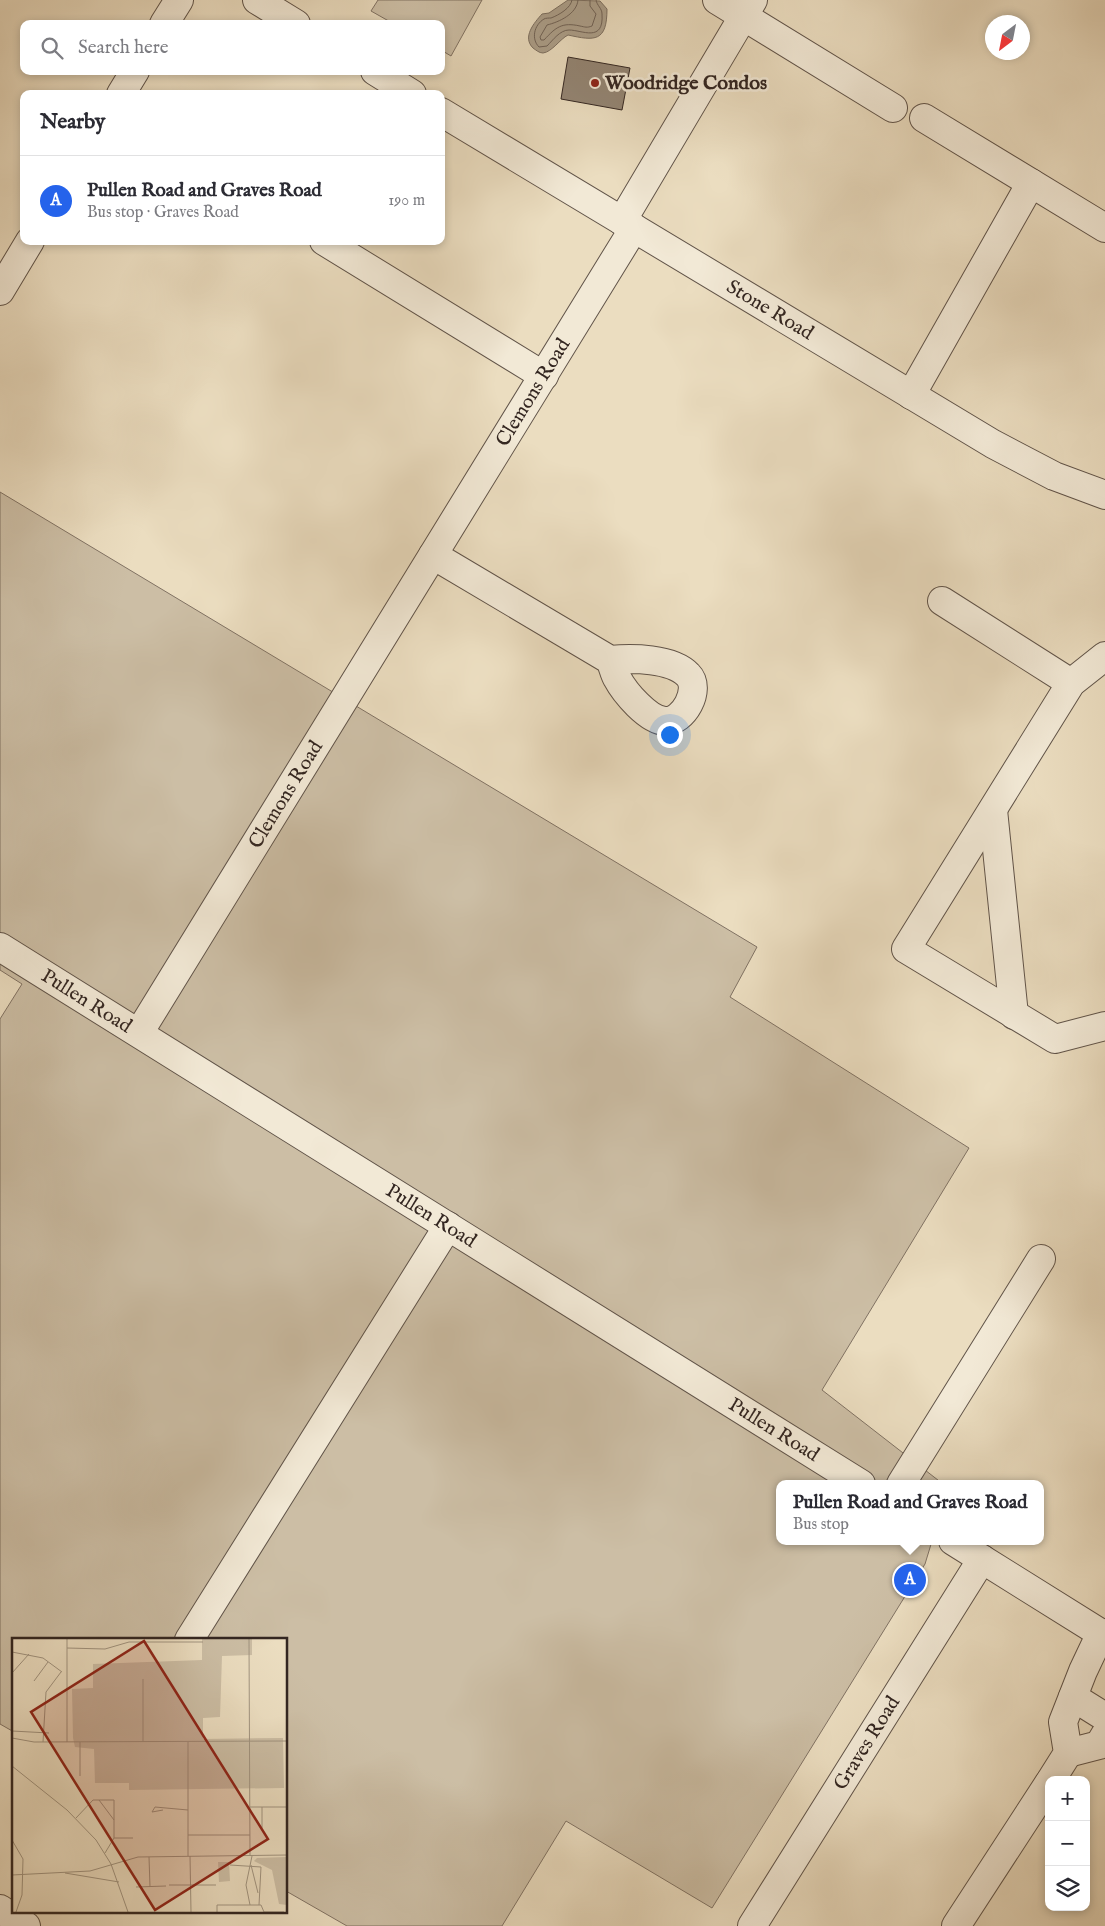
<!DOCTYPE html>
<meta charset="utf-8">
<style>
:root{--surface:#fff;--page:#f2f2f3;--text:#2b2b33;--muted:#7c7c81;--line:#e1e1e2;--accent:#2563eb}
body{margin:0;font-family:"IM FELL English",serif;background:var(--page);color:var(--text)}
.controls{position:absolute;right:15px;bottom:15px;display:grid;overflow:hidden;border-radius:10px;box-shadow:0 2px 8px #0003}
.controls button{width:45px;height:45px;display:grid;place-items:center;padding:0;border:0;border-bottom:1px solid var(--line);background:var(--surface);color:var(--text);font:25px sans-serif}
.compass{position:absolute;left:985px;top:15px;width:45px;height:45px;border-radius:50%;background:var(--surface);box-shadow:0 2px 8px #0003;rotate:212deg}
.you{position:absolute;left:669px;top:734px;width:18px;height:18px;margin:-12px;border:4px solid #fff;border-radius:50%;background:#1a73e8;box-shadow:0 0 0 8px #1a73e833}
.badge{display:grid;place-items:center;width:32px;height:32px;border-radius:50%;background:var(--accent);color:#fff;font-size:16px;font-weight:700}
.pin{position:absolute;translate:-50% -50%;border:2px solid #fff;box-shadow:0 1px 5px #0006}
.popup{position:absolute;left:776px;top:1480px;width:268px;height:65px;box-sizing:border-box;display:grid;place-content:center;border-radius:10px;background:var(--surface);filter:drop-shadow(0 1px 4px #0005);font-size:16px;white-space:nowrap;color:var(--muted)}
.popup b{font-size:19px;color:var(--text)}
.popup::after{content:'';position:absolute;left:50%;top:100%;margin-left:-10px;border:10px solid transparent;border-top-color:var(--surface)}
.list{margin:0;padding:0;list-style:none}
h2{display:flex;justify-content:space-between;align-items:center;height:65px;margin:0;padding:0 20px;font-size:21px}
h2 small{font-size:16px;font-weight:400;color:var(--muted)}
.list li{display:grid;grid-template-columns:32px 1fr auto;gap:15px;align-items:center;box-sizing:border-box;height:90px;padding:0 20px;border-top:1px solid var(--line)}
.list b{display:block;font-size:19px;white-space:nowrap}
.list p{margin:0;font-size:16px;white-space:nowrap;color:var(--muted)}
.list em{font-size:16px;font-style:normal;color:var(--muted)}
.icon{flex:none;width:28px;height:28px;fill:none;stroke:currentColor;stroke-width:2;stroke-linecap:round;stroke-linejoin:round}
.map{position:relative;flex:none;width:1105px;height:1926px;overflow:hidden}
.search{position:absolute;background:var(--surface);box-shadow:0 2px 8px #0003;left:20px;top:20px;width:425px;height:55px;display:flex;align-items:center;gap:12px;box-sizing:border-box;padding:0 18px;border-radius:10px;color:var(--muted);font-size:19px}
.panel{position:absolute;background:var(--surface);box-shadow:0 2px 8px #0003;left:20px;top:90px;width:425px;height:155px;border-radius:10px}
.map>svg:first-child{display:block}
</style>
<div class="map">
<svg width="1105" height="1926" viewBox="0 0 1105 1926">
<rect width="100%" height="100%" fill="#ebddc0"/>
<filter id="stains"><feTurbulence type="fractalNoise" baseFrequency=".004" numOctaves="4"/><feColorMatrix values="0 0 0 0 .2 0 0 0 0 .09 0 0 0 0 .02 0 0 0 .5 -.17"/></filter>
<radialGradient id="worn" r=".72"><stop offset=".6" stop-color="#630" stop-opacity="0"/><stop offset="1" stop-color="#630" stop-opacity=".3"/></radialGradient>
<g fill="#ccbea5" stroke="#807263">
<polygon points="378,0 482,0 451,56 441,50 441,24 394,24 371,11"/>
<polygon points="0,492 757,947 730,997 969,1148 822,1390 943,1484 780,1484 780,1541 932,1541 925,1564 712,1908 566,1821 502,1926 347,1926 286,1891 286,1640 14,1640 14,1732 0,1724 0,1019 22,984 0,970"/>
</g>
<path fill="#ac9f8a" stroke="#7c6f60" d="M568,0l32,1 7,8c0,33 -12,32 -39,26 -8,4 -16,17 -25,18 -4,0 -7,-3 -10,-5 -11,-11 1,-25 9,-34l7,-1z"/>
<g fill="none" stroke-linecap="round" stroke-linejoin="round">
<g stroke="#706256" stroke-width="1">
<path d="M572,0c-1,8 -13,15 -21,18 -1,0 -6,0 -7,1 -10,6 -13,20 -5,28l8,-1c6,-6 13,-16 22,-16 13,0 35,13 33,-16 0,-6 -5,-8 -6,-14"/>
<path d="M578,0c-1,14 -19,22 -31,25l-7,12 1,3h3c12,-13 18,-18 36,-14 5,1 7,2 12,0l4,-12 -6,-8v-6"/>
</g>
</g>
<polygon fill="#938574" stroke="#332621" points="568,57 630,68 622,110 561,99"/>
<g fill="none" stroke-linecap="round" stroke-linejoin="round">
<defs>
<g id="minor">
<polyline points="257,0 296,24"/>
<polyline points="717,0 893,108"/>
<polyline points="164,24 179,0"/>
<polyline points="375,71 412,94"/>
<polyline points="121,94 135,71"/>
<path id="s1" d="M441,112l552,332 61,32 51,19"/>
<polyline points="924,118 1105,228"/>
<polyline points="622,221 753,0"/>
<polyline points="324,241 544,376"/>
<polyline points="0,291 30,241"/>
<polyline points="911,395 1031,183"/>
<path d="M433,555l177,105c22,-2 62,-2 78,15 14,14 -5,48 -23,46 -17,-1 -40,-28 -48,-43 -3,-5 -4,-12 -7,-18"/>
<polyline points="942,601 1071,683"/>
<polyline points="1105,656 1071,683 906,949 1055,1039 1105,1026"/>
<polyline points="993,810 1014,1015"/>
<path id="s2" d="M0,947l861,537"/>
<path id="s3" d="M139,1033l495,-805"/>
<polyline points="901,1484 1041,1259"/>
<polyline points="953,1541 1105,1636"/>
<polyline points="189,1640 448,1226"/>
<polyline points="1073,1697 1105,1717"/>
<polyline points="1068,1753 1099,1745 1105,1735"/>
<polyline points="1051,1780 1068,1753 1063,1722 1083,1671 1101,1633"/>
<polyline points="0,1909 26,1926"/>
<path id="s4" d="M752,1926l230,-367"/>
<polyline points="956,1926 1049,1783"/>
</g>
</defs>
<use href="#minor" stroke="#615449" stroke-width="30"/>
<use href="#minor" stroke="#f2e9d6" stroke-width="28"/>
</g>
<circle fill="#8f2418" stroke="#f2e9d6" stroke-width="2" cx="595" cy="83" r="5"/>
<g text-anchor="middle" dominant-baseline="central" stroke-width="5" stroke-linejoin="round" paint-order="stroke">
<g font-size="20" font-weight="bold" fill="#332621" stroke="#f2e9d6" text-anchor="start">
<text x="605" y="83">Woodridge Condos</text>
</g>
<g font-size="20" fill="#332621" stroke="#f2e9d6">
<text stroke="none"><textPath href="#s1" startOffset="384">Stone Road</textPath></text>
<text stroke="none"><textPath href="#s3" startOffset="752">Clemons Road</textPath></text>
<text stroke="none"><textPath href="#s3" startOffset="280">Clemons Road</textPath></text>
<text stroke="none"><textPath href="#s2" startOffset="102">Pullen Road</textPath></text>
<text stroke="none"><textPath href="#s2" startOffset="508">Pullen Road</textPath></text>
<text stroke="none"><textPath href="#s2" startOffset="912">Pullen Road</textPath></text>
<text stroke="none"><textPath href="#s4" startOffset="216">Graves Road</textPath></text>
</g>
</g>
<g transform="translate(12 1638)">
<rect width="275" height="275" fill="#ebddc0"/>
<path d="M190,1h50v16l-30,1 -2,61 -17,1v21l80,-1 1,50 -155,2v-7h-34l-1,-34 -19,-2 -2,-9 -1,-49 21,-1v-24l109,-4zM275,219v48l-8,-1 -7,-34 -18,-9 3,-3zM206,224h11l1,19 -11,1z" fill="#ccbea5"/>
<path fill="none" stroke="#a19480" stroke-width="1" d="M237,1l1,217M55,10l38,1 24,-7h74M0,14l31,6 19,14M0,35l17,-19M22,43l14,-19M0,93l37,2M0,100l22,4 253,-1M31,104l3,-50 15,-20M55,104v-103M68,104v34M131,104v-63M176,104v114M0,128l55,44 29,30 15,24 17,48M87,162l15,20M238,169h37M250,169v21M151,172l-11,2 3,-5 33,3M64,180l17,-18h21v38l-9,15M176,197h62M102,200h19M0,202l11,19 -1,36 -6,17M178,218l1,56M137,219l1,30M218,227l31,2 -2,38M239,227l7,28M53,235l54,9M0,237l78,-4 48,-14 149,-2M157,247h47M124,249l30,-1M238,267l-4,-20 6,-29M205,274v-7h44l3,7M252,274h20"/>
<path fill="#8f2418" fill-opacity="0.15" stroke="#8f2418" stroke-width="2.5" d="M132,3l124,198 -113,71 -124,-198z"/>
<rect width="275" height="275" fill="none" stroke="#332621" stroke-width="2.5"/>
</g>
<rect width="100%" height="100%" filter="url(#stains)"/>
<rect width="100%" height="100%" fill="url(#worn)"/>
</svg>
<div class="controls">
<button>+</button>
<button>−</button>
<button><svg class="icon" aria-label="layers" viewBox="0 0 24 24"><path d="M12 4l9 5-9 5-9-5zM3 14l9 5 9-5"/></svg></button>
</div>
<svg class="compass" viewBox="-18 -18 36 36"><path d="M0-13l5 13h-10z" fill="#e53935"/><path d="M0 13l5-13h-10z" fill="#7c7c81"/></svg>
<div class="you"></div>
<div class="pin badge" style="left:910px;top:1580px">A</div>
<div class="popup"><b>Pullen Road and Graves Road</b>Bus stop</div>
<div class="search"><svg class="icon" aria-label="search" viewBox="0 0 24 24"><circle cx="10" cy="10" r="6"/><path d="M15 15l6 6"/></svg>Search here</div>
<section class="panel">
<h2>Nearby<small></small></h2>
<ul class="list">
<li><span class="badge">A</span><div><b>Pullen Road and Graves Road</b><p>Bus stop · Graves Road</p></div><em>190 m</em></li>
</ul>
</section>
</div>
